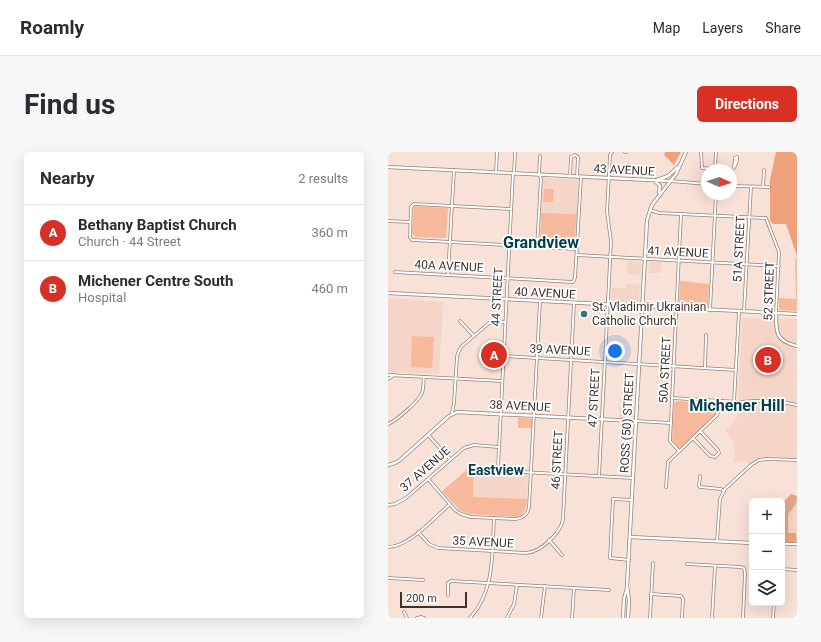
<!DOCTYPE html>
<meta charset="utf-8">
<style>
:root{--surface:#fff;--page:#f7f7f7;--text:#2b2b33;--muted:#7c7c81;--line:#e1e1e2;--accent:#d93025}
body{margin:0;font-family:Roboto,sans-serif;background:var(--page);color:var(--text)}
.controls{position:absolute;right:12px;bottom:12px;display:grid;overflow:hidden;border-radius:6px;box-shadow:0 4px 16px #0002}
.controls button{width:36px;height:36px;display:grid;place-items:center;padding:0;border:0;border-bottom:1px solid var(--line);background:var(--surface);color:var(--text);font:20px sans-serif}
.compass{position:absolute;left:313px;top:12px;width:36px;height:36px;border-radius:50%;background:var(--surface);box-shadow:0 4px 16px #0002;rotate:93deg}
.scale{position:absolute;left:12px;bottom:10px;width:67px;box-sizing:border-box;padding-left:4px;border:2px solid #3b332f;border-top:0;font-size:11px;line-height:14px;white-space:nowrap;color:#3b332f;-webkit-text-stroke:3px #fff;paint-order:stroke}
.you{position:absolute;left:227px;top:199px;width:14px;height:14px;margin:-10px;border:3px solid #fff;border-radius:50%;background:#1a73e8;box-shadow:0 0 0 6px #1a73e833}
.badge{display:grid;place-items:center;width:26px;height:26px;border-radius:50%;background:var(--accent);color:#fff;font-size:13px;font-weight:700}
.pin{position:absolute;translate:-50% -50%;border:2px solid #fff;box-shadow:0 1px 4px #0006}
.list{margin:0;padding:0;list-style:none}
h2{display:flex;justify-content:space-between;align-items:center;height:52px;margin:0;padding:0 16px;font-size:17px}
h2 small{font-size:13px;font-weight:400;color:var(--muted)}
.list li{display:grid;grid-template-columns:26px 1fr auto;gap:12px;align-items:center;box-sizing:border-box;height:56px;padding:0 16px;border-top:1px solid var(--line)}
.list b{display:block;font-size:15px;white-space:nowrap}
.list p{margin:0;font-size:13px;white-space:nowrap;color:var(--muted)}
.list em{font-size:13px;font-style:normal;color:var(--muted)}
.icon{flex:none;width:22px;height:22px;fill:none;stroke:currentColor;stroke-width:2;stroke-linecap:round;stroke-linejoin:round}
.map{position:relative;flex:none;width:409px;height:466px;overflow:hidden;border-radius:6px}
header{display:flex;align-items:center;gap:24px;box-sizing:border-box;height:56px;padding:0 20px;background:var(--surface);border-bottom:1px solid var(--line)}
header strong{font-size:19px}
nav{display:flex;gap:22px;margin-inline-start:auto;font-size:14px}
.intro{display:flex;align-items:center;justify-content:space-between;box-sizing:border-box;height:96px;padding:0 24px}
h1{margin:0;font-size:28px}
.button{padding:10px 18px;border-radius:6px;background:var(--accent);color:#fff;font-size:14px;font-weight:700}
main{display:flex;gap:24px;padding:0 24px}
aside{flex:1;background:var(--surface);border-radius:6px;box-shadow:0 4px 16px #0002}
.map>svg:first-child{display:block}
</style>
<header>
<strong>Roamly</strong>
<nav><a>Map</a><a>Layers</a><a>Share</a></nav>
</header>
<div class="intro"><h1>Find us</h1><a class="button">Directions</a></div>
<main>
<aside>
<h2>Nearby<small>2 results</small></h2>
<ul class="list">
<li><span class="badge">A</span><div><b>Bethany Baptist Church</b><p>Church · 44 Street</p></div><em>360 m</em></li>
<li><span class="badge">B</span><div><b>Michener Centre South</b><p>Hospital</p></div><em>460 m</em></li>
</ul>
</aside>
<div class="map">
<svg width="409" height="466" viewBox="0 0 409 466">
<rect width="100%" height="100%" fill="#f8e1d7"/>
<g fill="#f4d5c7">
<polygon points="155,26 190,28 189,62 153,61"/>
<polygon points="240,109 253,110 253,123 239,122"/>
<polygon points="261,110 273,110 272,121 260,121"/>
<polygon points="238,132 252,133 251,151 223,150 224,136 238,136"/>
<polygon points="0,146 55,150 51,222 0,220"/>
<polygon points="354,166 409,167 409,306 381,305 372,306 364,310 359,314 359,310 346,310 347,291 337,279 349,266"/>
<polygon points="231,254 245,255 245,266 231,266"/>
<polygon points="91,313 106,313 106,321 140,323 139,347 85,345 86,315"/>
<polygon points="409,350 409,383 408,381 400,381 400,362 408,353"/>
</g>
<g fill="#f7b99c">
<polygon points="156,37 166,37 165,50 155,50"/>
<polygon points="26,54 60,56 58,86 28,85 25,83 24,79"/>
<polygon points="153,61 189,62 186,93 152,92"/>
<polygon points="409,104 409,159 391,158 391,146 408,147 407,109"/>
<polygon points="292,129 321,132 320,154 291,153"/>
<polygon points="24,184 46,185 44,216 23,215"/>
<polygon points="288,249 331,252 330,259 328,262 293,296 291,296 284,288 286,252"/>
<polygon points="130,265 144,267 144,276 130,276"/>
<polygon points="86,315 85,345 139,347 137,359 130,365 81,362 73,359 54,339 81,316"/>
</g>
<g fill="#efa17c">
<polygon points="277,0 293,0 286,13 276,3"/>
<polygon points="388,0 409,0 409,104 398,72 385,72 382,69 382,28"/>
<path d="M403,342l6,2c0,9 -3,11 -9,18v19h8l1,11h-15v-40z"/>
</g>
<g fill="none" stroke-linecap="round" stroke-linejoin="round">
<polyline stroke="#68d6ef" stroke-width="1" points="394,362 396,356 409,350"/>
<defs>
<g id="street">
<polyline points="237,0 238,0"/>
<polyline points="313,0 314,16 327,17"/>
<polygon points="349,5 349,9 346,16 347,6"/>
<polyline points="327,17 328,0"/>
<polyline points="108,20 109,0"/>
<polyline points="125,21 110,316 113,319 245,326"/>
<polyline points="126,22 127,0"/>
<polyline points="182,25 183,5 187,3 190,5 189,25"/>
<polyline points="282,29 319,32"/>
<polyline points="343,34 381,35"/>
<polyline points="375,35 376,18"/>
<polyline points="123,57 26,52 23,55 22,85 24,88 26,88 189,97"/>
<polyline points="262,58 271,61 378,66 391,100 388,161"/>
<polyline points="0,69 22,70"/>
<polyline points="149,95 153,26 151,23 152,4"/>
<polyline points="189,103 391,114"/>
<polyline points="7,120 185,130 187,126 193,25"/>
<polyline points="60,123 66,18"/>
<polyline points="322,158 328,42"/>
<polyline points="356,159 363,35"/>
<polyline points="72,169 86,184"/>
<polyline points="115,204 348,218"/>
<polyline points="317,216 318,183"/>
<polyline points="0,223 114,229"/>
<polyline points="0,227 6,223"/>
<polyline points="284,246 351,250 367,249 389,249 409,253"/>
<polyline points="346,250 351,160"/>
<polyline points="64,261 66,251 69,205 70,201 73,195 101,171 117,170"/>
<polyline points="248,269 283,271"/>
<path d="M0,272c8,-3 31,-23 34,-31 2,-5 1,-11 2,-16"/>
<polyline points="40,283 62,307"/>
<polyline points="305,286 322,304 327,305 331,301 330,298 312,279"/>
<polyline points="291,299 282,289 293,62"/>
<polyline points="211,324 223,90 219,59 222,3 224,0"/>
<polyline points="312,324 311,334 312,335 333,337 336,339"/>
<path d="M40,327l27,31 6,4 10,3 45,2c8,-1 12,-5 13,-12l11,-206"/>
<polyline points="278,335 280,310 329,263 332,257 333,249"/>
<polyline points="0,353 7,352 18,346 76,296 86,293 110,295"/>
<path d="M30,380l11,12 9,4 88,5c15,-1 35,-20 37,-34l11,-216"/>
<polyline points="161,388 174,403"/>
<polyline points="329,389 332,347 337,337 363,313 371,308 379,307 409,308"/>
<path d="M0,395c21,0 46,-29 62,-43"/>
<polyline points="241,408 222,406 225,347 244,348"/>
<polyline points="299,412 352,415 356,416 357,421 355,466"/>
<polyline points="394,417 409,418"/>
<polyline points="0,426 35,428"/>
<polyline points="263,442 293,444 295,447 294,466"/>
<polyline points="60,443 60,431 63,429 221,438"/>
<polyline points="16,460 19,466"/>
<polyline points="29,466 33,465 36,466"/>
<path d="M82,466c25,-27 22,-65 24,-100"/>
<polyline points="119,466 126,452 129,433"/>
<polyline points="153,466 157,434"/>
<polyline points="184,466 186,436"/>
<polyline points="262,466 265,411"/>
<polyline points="324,466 327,414"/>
<polyline points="385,466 386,451"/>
</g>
<g id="secondary">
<polyline points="0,15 282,29"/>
<polyline points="269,28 280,24 290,15"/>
<polyline points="268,30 272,34 271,41"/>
<polyline points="0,141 409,162"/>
<path d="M388,162c0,19 0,27 21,32"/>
<polyline points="0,313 7,311 12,308 61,264 69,260 248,269"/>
<polyline points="242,385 364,391"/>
<polyline points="394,392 409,392"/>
<polyline points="235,466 236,447 239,436"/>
<polyline points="240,466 241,448 239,434 259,68 264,53 288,22 298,0"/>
</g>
</defs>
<use href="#street" stroke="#968177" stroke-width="3.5"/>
<use href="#secondary" stroke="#968177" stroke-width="4"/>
<use href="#street" stroke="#fff" stroke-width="2"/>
<use href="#secondary" stroke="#fff" stroke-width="2.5"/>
</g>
<circle fill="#2f7482" stroke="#fff" stroke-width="1.5" cx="196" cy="162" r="4"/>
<g text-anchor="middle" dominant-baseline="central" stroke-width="3.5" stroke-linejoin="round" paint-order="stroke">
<g font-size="12" fill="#3b332f" stroke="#fff">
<text transform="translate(236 18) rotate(3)">43 AVENUE</text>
<text transform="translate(351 97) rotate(-87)">51A STREET</text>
<text transform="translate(290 100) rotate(3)">41 AVENUE</text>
<text transform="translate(61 114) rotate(3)">40A AVENUE</text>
<text transform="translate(381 139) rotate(-88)">52 STREET</text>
<text transform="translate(157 141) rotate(3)">40 AVENUE</text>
<text transform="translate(109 145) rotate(-87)">44 STREET</text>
<text transform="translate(172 198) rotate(3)">39 AVENUE</text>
<text transform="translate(277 218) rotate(-87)">50A STREET</text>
<text transform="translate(206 246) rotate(-87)">47 STREET</text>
<text transform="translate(132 254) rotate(3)">38 AVENUE</text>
<text transform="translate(239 271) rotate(-87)">ROSS (50) STREET</text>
<text transform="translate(169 308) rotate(-87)">46 STREET</text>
<text transform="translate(37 317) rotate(-41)">37 AVENUE</text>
<text transform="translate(95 390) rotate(3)">35 AVENUE</text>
</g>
<g font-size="12" fill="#3b332f" stroke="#fff" text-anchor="start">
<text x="204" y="155">St. Vladimir Ukrainian<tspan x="204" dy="14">Catholic Church</tspan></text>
</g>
<g font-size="14" font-weight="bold" fill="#01404c" stroke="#fff">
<text x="108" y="318">Eastview</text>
</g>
<g font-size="16" font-weight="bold" fill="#01404c" stroke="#fff">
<text x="153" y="90">Grandview</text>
<text x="349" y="253">Michener Hill</text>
</g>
</g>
</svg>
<div class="controls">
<button>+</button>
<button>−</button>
<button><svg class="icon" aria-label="layers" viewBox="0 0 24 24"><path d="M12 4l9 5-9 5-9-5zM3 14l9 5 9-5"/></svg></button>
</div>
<svg class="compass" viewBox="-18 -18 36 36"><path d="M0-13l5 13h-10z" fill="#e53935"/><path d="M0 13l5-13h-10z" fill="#7c7c81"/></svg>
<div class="scale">200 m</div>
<div class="you"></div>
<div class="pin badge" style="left:106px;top:203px">A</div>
<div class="pin badge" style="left:380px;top:208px">B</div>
</div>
</main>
